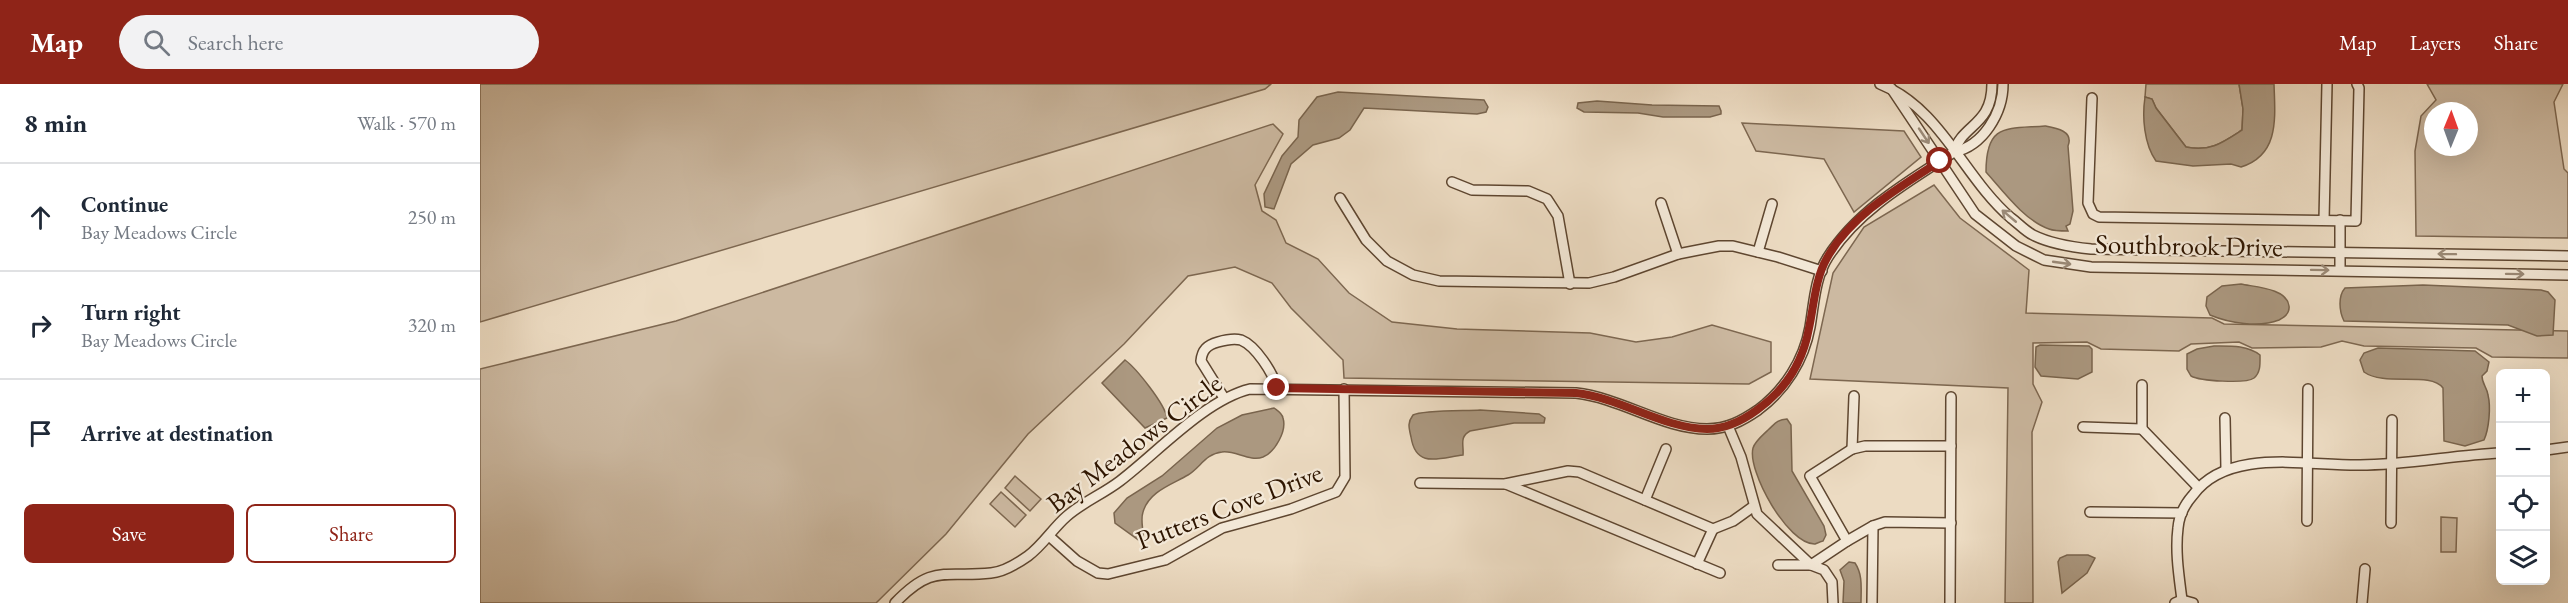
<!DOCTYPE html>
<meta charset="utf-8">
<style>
:root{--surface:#fff;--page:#f2f2f3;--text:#1f2937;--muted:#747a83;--line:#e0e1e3;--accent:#8f2418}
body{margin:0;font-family:"EB Garamond",serif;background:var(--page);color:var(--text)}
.controls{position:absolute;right:18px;bottom:18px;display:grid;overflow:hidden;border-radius:9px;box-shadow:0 6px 24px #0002}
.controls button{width:54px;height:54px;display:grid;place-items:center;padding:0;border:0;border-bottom:2px solid var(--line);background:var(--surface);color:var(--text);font:30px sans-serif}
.compass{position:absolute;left:1944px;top:18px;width:54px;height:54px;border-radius:50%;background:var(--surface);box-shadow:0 6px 24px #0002;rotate:1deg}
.stop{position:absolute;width:18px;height:18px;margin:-14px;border:4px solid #8f2418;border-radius:50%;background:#fff}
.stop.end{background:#8f2418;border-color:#fff;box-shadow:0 2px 6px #0008}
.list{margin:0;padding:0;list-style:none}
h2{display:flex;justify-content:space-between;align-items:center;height:78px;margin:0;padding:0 24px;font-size:26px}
h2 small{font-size:20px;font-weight:400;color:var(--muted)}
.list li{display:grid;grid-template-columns:39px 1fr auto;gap:18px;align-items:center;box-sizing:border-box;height:108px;padding:0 24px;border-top:2px solid var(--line)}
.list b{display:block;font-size:22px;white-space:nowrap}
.list p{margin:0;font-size:20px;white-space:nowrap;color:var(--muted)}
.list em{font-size:20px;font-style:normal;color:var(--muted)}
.actions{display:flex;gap:12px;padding:18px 24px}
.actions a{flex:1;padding:14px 0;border:2px solid var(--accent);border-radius:9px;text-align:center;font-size:21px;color:var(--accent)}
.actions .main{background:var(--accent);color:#fff}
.icon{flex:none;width:33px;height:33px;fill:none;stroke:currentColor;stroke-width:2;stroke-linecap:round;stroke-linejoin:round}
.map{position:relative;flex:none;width:2088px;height:519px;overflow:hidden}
header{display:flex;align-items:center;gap:36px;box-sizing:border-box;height:84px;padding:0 30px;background:var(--accent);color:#fff}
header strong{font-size:28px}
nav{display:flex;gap:33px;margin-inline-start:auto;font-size:21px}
.search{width:420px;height:54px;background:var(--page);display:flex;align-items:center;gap:15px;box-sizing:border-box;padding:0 21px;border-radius:33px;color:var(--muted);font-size:22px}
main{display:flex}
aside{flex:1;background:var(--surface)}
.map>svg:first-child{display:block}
</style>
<header>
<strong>Map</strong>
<div class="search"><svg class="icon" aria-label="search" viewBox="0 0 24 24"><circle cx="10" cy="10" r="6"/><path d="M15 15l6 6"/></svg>Search here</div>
<nav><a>Map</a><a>Layers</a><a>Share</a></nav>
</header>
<main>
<aside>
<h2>8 min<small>Walk · 570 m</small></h2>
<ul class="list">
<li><svg class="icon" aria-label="ahead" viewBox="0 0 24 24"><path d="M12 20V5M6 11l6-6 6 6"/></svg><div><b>Continue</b><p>Bay Meadows Circle</p></div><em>250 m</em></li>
<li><svg class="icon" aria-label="right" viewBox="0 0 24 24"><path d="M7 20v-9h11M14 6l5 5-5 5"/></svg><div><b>Turn right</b><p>Bay Meadows Circle</p></div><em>320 m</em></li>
<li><svg class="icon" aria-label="arrive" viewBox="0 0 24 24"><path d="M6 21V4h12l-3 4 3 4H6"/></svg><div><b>Arrive at destination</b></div></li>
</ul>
<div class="actions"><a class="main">Save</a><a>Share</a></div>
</aside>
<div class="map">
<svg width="2088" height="519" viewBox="0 0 2088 519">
<rect width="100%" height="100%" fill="#ecdbc2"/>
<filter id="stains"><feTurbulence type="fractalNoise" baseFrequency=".00333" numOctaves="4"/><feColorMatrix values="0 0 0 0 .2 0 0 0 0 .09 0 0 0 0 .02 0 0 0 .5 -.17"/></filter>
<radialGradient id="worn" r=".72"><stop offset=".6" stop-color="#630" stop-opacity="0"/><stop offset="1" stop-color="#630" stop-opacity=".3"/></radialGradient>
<g fill="#ccb9a1" stroke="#7d6750" stroke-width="1.5" fill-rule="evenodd">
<polygon points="0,0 791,0 785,5 0,238"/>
<path d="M1666,0h93l4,25 -1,21c-20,13 -32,22 -56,17l-30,-39 -4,-9 -7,-2z"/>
<path d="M1947,0h136l-9,18 10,67 4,4v65l-152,-2 -1,-85 6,-35 15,-16zM1953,27h36v36h-36z"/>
<polygon points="1262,39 1424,47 1441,73 1374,128 1344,75 1276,67"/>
<polygon points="793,40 803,50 775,101 782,127 796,136 806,159 838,175 869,209 912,238 977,245 1110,249 1156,258 1192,253 1232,241 1291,258 1291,288 1269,300 864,294 863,276 811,224 792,199 755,183 708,192 644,260 548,350 466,450 396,519 0,519 0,285 196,237"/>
<polygon points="1454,101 1480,134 1549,186 1546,229 1732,234 1744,240 2088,247 2088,274 2012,273 1996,264 1884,262 1862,257 1841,263 1772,264 1759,258 1711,260 1699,267 1621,265 1607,258 1553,259 1553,300 1562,318 1552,348 1553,519 1525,519 1528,304 1330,295 1353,189 1384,143"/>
<polygon points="535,392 561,415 550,427 525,404"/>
<polygon points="521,408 546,431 535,443 510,420"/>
<polygon points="1961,433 1977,434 1976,468 1961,468"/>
</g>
<g fill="#ab9880" stroke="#79644d" stroke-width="1.5">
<path d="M1759,0h35c1,33 6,71 -33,83l-10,-3 -38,2 -37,-5c-12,-17 -14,-44 -11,-64l7,2 4,9 30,39c24,5 36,-4 56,-17l1,-21z"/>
<polygon points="858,8 1004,16 1008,23 1006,28 997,30 884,24 870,46 859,54 833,61 811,80 794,125 785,123 784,110 802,72 818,53 819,36 837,13"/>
<polygon points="1117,17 1172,21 1239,22 1241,27 1241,30 1230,33 1183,33 1158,29 1104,28 1097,24 1098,19"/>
<path d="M1565,42c11,2 29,5 23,20l5,65 -3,13 -4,2 2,5c-6,0 -14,0 -19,-2 -24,-8 -46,-38 -63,-57 0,-49 20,-43 59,-46z"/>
<path d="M1761,200c13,3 46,4 48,22 1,7 -4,11 -10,14 -20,8 -50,3 -69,-5l-4,-9 1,-9 15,-11z"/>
<path d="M1943,201l118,5 7,2 7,8 -2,35 -16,1 -29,-11 -164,-4c-5,-10 -6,-25 1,-33z"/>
<polygon points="1560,261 1609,262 1612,265 1612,288 1598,295 1561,292 1555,283 1556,263"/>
<path d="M1734,262c16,0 33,-1 46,9 0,8 1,17 -6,23 -8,6 -54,3 -63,-2l-4,-7v-15l10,-5z"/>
<path d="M1898,264l97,3 14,11 -2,9 -5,5c0,8 5,11 6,19 3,12 1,34 -4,45l-19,6 -21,-5 -1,-53c-13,-17 -58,-1 -79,-16l-4,-12 4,-7z"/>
<path d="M645,276c11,8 40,44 42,58l-22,10 -43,-45z"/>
<path d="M794,324c4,3 8,5 9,10 4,13 -8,34 -20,39 -13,5 -28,-7 -41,-5 -17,2 -21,15 -34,23 -15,9 -39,16 -45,37 -3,9 1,18 0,27l-3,2 -25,-18 -1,-10 13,-15 35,-22 55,-48 25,-13z"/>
<path d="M1000,326l59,4 6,4 -1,5h-30l-44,8c-11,6 -6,14 -7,24 -24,3 -47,14 -52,-18 -2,-9 -4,-14 2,-22 10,-5 53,-4 67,-5z"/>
<path d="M1307,335l4,6 1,46 32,55 2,9 -3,6c-1,0 -8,3 -8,3 -27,1 -68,-73 -62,-96 2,-7 10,-13 15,-18 7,-6 8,-10 19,-11z"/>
<polygon points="1587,471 1608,471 1615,474 1607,489 1582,509 1578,478 1580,474"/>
<path d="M1369,478l6,1c8,12 6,25 6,40h-18l1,-22 -4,-11z"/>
</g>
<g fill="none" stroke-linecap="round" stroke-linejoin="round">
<defs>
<g id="street">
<path d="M1400,0c61,24 84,94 131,134 7,5 14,13 22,17 18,9 38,12 58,14l477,7"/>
<polyline points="1411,4 1495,130 1536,162 1564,176 1611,183 2088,191"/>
<polyline points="1612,14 1608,119 1613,130 1619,133 1876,137 1879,4 1877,0"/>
<path d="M1474,68c8,-28 38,-26 38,-68"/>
<polyline points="972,98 992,106 1048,107 1067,115 1078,132 1090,200"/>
<polyline points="860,114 886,156 907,177 933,191 959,197 1109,199 1134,193 1198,170 1239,162 1253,162 1298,173 1342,187"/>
<polyline points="1181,119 1198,170"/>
<polyline points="1844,136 1847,0"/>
<polyline points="1278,168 1292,120"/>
<polyline points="1860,186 1860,136"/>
<path d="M744,314l-23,-37c1,-11 6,-16 17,-19 7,-2 15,-4 23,-2 15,6 32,33 36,48"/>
<polyline points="1745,334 1746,385"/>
<polyline points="1248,342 1261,373 1277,430 1331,481 1344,486 1352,498 1353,519"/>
<polyline points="1603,343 1662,345"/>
<polyline points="1662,345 1718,403"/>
<polyline points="1662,345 1662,301"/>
<polyline points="1372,365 1374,312"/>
<polyline points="2066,366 2088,363"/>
<polyline points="940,399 1025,400 1088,387 1099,388 1233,445 1253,437 1274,422"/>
<polyline points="1026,400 1240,489"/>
<polyline points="1165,416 1186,365"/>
<polyline points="1610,428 1702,429"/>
<polyline points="1827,437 1828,305"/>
<polyline points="1911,439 1912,336"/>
<polyline points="569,452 597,477 618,489 628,490 685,476 742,444 811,425 856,408 865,393 864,305"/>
<polyline points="1367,457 1330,392 1372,365 1385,362 1471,362"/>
<polyline points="1217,480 1233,445"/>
<polyline points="1298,481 1331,481 1367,457 1393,442 1405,438 1471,439"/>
<path d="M1702,516c-3,-24 -7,-48 -4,-72 1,-12 7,-24 15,-33 35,-48 115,-29 167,-30 47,0 94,-10 140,-12"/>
<path d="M415,519c38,-40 50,-25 96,-30 13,-1 27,-10 37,-17 15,-11 25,-28 39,-40 16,-14 36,-22 53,-35 38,-29 85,-81 130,-92l326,4c45,5 88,36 131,36 20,0 35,-8 51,-19 27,-20 46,-50 52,-83 4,-23 5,-50 18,-70 30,-47 81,-76 126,-105 29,-6 49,-39 49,-68"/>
<polyline points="1392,519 1393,442"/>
<polyline points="1470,519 1471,313"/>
<polyline points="1695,519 1702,516 1713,519"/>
<polyline points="1882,519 1885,485"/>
</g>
</defs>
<use href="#street" stroke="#5e4630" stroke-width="12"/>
<use href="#street" stroke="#f3e8d7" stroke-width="9"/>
</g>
<defs><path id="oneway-shaft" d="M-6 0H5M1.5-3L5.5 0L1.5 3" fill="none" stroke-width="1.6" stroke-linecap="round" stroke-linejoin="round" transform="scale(1.5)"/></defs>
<g stroke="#9a8976">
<use href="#oneway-shaft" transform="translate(1444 52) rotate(56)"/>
<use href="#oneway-shaft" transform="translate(1529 132) rotate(-140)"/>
<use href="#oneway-shaft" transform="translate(1967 170) rotate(-179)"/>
<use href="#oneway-shaft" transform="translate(1582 179) rotate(8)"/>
<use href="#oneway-shaft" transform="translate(1840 186) rotate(1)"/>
<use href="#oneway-shaft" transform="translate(2035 190) rotate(1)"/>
</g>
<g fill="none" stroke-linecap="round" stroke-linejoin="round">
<path stroke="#8f2418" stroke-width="8" d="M797,304l299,5c45,5 86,35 131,36 19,0 35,-8 50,-19 28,-20 46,-48 52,-82 5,-23 6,-49 18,-70 24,-43 73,-71 113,-97"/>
</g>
<g text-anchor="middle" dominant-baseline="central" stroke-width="4.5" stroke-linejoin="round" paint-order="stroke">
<g font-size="27" fill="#2e1500" stroke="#f3e8d7">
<text transform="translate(1709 161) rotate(1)">Southbrook Drive</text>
<text transform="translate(654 359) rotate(-37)">Bay Meadows Circle</text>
<text transform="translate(749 422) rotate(-21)">Putters Cove Drive</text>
</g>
</g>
<rect width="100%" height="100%" filter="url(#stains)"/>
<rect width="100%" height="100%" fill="url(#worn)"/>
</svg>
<div class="controls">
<button>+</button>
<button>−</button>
<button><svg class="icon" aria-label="locate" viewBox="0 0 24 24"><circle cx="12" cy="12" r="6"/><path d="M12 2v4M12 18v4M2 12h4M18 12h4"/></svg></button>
<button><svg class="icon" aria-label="layers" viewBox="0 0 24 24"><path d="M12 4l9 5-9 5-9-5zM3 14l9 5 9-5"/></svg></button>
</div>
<svg class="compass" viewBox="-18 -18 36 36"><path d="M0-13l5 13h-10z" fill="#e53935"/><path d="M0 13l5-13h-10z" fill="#747a83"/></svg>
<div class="stop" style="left:1460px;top:77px"></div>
<div class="stop end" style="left:797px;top:304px"></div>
</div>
</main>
